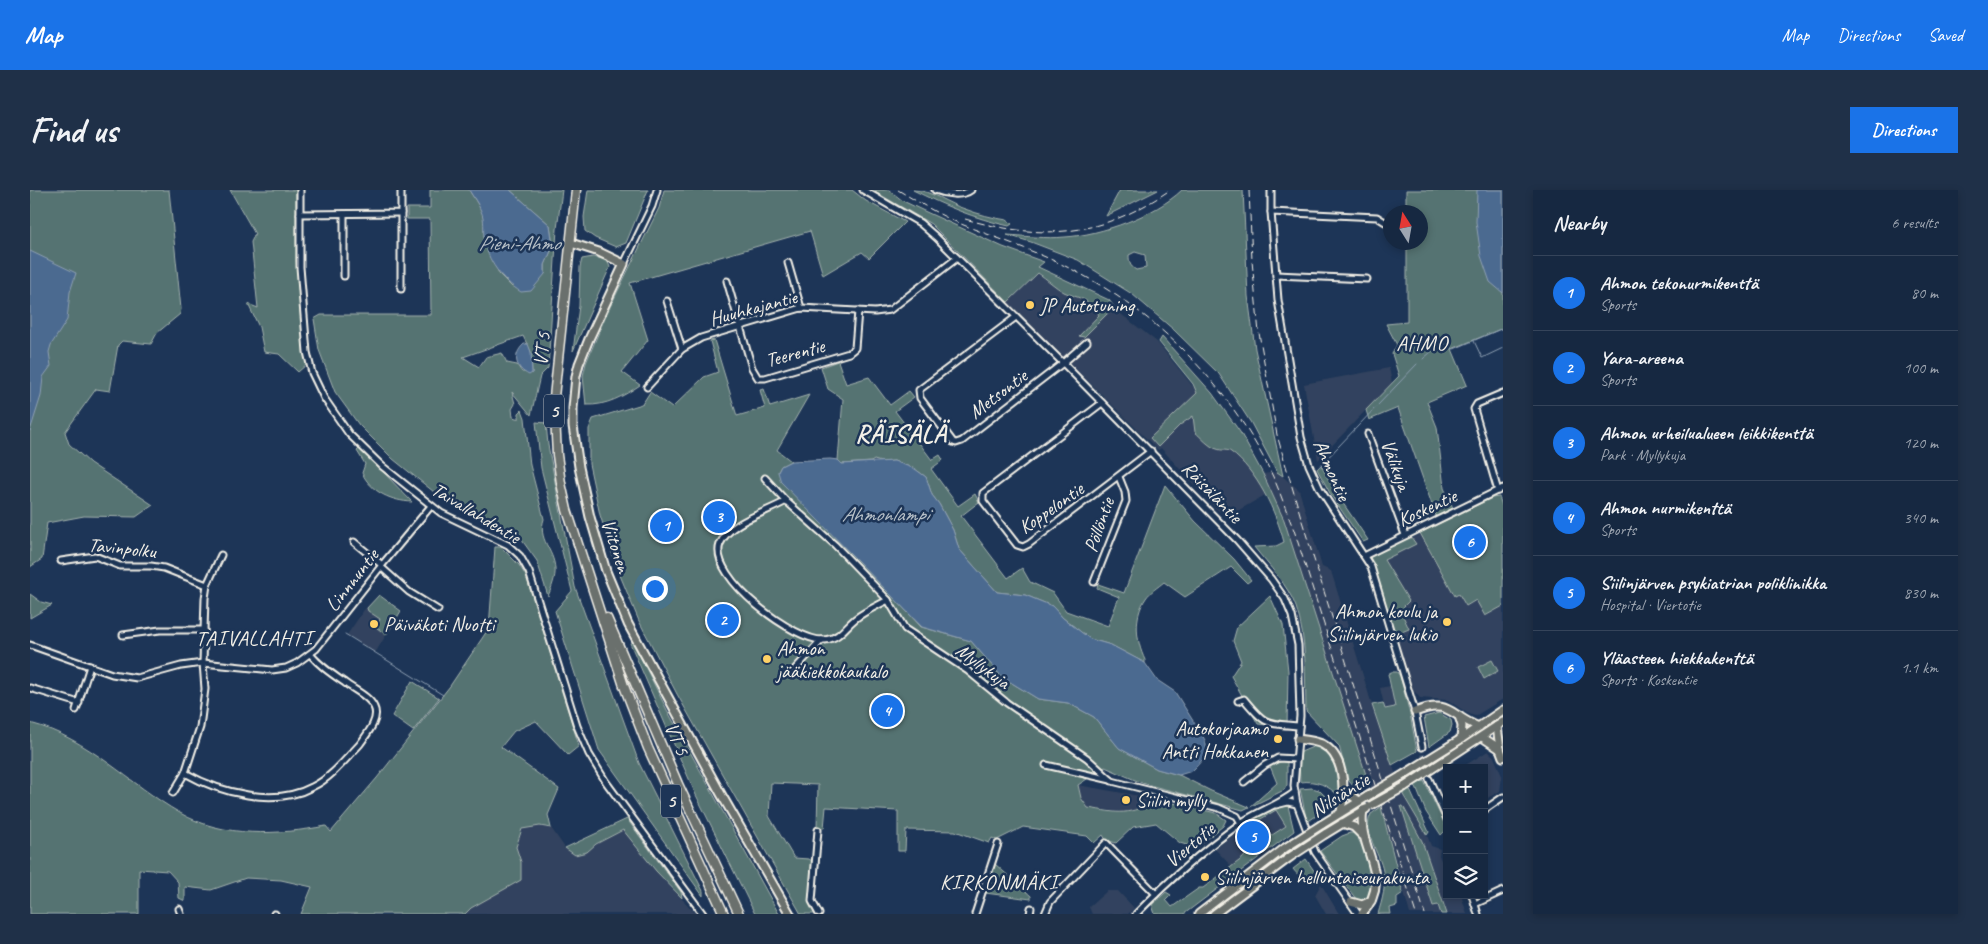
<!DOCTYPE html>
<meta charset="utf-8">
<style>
:root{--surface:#162841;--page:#1f3048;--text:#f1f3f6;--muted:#9ea6b1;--line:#35445a;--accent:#1a73e8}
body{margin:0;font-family:Caveat,sans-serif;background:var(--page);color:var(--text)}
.controls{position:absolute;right:15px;bottom:15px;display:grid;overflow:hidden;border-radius:0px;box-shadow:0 2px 8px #0003}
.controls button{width:45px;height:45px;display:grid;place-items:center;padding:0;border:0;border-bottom:1px solid var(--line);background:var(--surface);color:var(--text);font:25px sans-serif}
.compass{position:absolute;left:1353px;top:15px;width:45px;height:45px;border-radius:50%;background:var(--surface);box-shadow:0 2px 8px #0003;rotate:349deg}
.you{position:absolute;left:624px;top:398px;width:18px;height:18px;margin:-12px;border:4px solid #fff;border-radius:50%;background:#1a73e8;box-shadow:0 0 0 8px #1a73e833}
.badge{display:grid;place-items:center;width:32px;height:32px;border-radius:50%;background:var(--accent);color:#fff;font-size:16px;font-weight:700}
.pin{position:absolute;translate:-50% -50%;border:2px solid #fff;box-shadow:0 1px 5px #0006}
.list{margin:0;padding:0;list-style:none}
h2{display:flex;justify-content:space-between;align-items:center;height:65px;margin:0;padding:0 20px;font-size:21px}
h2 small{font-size:16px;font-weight:400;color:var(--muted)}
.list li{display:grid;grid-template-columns:32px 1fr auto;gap:15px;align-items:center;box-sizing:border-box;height:75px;padding:0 20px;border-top:1px solid var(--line)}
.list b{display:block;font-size:19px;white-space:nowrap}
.list p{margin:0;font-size:16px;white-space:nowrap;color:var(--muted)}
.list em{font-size:16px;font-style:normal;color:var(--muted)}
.icon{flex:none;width:28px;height:28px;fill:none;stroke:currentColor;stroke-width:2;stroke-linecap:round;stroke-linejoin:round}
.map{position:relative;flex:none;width:1473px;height:724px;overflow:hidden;border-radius:0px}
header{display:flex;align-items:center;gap:30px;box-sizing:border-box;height:70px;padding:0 25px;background:var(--accent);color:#fff}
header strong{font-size:24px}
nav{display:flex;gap:28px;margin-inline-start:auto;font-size:18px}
.intro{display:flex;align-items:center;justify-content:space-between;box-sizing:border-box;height:120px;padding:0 30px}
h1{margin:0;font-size:35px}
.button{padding:12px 22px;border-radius:0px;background:var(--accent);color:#fff;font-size:18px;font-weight:700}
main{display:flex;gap:30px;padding:0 30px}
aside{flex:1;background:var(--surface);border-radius:0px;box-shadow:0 2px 8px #0003}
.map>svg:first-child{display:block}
</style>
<header>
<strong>Map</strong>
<nav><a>Map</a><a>Directions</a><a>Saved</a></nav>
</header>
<div class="intro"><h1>Find us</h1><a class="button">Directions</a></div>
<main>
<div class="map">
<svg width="1473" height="724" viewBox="0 0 1473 724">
<rect width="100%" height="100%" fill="#1d3557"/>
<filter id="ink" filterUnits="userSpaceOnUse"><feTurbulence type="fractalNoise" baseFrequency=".02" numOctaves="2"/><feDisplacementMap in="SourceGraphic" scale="10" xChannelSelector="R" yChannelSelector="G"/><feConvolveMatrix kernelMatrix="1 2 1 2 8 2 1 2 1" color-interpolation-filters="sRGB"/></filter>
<g filter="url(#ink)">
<g fill="#33435e">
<polygon points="1008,83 1034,101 1074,111 1127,152 1165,199 1220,272 1235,305 1197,327 1185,318 1131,258 1128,260 978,112"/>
<polygon points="1359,178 1362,193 1288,270 1274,194"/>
<polygon points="1247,282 1269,300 1292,377 1301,381 1342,515 1372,603 1397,645 1401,656 1410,659 1409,665 1412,673 1417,678 1417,705 1431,705 1437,724 1380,724 1351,617 1338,591 1254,330 1233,284"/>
<polygon points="1466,308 1473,318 1473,509 1445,526 1437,523 1418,510 1390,508 1380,496 1341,368"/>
<polygon points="349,405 371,421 345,463 317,445 334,420"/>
<polygon points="1360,496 1365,517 1355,519 1350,498"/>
<polygon points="1458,561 1464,567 1472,586 1470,601 1454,610 1454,578 1431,578"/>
<polygon points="1048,595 1126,609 1110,619 1099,623 1058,618 1051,608"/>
<polygon points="1245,619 1253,625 1258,637 1203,678 1185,659 1213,638"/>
<polygon points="510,636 521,638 535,658 545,665 557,662 566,654 593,640 626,681 666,724 435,724 491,672 486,657 493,639"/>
<polygon points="1291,694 1309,724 1296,724 1285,705"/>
<polygon points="1077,701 1088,701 1104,718 1098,724 1062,724 1059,717"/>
</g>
<g fill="#547372" stroke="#a4b2ad" fill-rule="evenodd">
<polygon points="0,0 139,0 151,119 150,124 127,143 121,154 92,151 88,155 80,201 66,199 35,242 39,254 60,273 123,315 106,327 54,326 17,333 12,369 0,377"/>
<polygon points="200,0 266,0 266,70 276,175 268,182 249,164 234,162 229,137 218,114 228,118 221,52 225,44"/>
<path d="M400,0h39l13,21 3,13 -1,12 15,38 13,13 33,-13v-9l8,-19 -3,-21 -40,-35h52l-5,39 -9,139 -8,8 -9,39 -19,-23 3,12 -3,5 1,8 6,2v-6l3,-3 3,8 5,47 14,54c-7,21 10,30 11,50 1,8 -4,20 -7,27l-11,-35 -21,-29 -24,-10 -58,-30 -41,-33 -34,-34 -24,-33 -16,-42 -5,-31 7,-4h110l-1,-96h-23v-11h23zM493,146l8,16 1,21 -10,-1 -5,-7 -10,-2 -5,-10 -16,4 -7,10 -16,-10z"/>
<polygon points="558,0 618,0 596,53 586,57 565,48 555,41 554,27"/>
<path d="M634,0h188l14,11 39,21 -36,36 -7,-6 -39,23 -13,-44 -180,52 18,57 -26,32 18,13c-16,11 -34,21 -54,20l-3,-29 3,-13 20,-48 53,-107z"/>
<path d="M842,0h17l14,11 21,10 79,36 41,15 -6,5 71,33 5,7 -30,30 -5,-1 20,-21c-10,-17 -19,-16 -35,-23 -9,-5 -17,-13 -26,-19l-30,29 -77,-78z"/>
<path d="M883,0c18,0 35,14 52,19 13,5 28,9 42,11l5,4 -3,2c-36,-8 -64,-20 -96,-36z"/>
<polygon points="1090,0 1128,0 1076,26"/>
<path d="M1152,0h61l5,106 7,53 28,127 -6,-4 -26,-49 -32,-49 -45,-44 -42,-36 -54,-34 -47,-18 -24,-7c19,1 39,4 58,2 36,-2 91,-22 117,-47zM1105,62l10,3 1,13 -10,2c-6,-4 -7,-7 -7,-15z"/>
<polygon points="1376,0 1473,0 1473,138 1422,159 1437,195 1397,212 1407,237 1414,298 1423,318 1406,326 1368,218 1339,230 1336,220 1369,186 1362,164 1367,155 1356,134 1377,132 1377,53 1390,52 1390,22 1376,22"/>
<polygon points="563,67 577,70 580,77 543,161 549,116 550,77 552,69"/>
<path d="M1132,147l50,56 28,39 23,42 21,46 84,261 -13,7 -7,-8 -9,-34 -33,-35c-1,-34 1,-72 -10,-104 -8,-22 -27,-41 -42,-60l22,-1 8,-4c-8,-30 -27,-71 -53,-90 -4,-3 -9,-1 -14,-3 -8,-2 -16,-12 -22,-17l-2,-16 -13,9 -22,22 -8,-9 47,-45 -4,-9 -34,-42z"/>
<path d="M684,150l23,76 28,-8 -5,-18 4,-1 6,18 39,-12 -32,55 14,11 -10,5 -3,6 143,155 50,14 31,36 36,22 30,4 26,14 25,31 38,21 22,6 32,16 38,16 -6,3 -101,-27 -37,-16 -27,18 3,13 7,10c31,5 41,9 68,-9l60,14 10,7 -3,6 -27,22 -16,-5 -24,-20 -23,4 -17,16 -10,-3 -3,-5 -9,8 -7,-7 -64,-9 -26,13 -5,-2 -3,5 -34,-12 -49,-1 -1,21h-7v-40l-72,-4 -2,21 -7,-1 1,-42 -47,-2 -2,33 25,42 15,1 6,4 -3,38 7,13h-18l-124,-220 -38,-73 -22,-53 -17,-53 -11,-51v-35l4,-10 46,-14 4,-2 7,-11 22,16 32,-31 14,-5 -8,-31z"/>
<path d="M808,171l8,23 23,-7 21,28 19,-14 5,6 -19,14 37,49 8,-5 3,5 -12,9 27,37 17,-12 4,8 -18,14 47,62 14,-10 8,14 23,11 13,18 42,15 11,-29 -22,-9 1,-4 26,9 41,-108 30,36 39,38 17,21 -4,3 -16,-16 -46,30 -21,-15c-6,5 -14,10 -18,16 -13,19 -10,43 -1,62v3l-34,-18 -21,-6 -27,-21 -11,-12 -27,-11 -28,-3 -38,-43 -6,-19 -14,-26 -7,-9 -6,-18 -11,-8 -21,-8 -13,1 -7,-2 -3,2 -29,2 -4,-4 5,-61 -15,-10 -7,-22z"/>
<polygon points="506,232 516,233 518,255 545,397 609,573 673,701 673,706 569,560 525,421 542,401 511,278"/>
<path d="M330,258l52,54c-20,-1 -40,-9 -50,-29l3,-9 -8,-13z"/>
<polygon points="1291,275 1306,303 1338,350 1333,352 1301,305 1287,279"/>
<polygon points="1469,307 1473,318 1473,416 1455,426 1446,410 1436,416 1429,404 1425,406 1390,343 1462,308"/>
<polygon points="1381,347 1386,354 1354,370 1379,411 1374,416 1373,426 1379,439 1364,445 1340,366"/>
<path d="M465,357h6l18,18 7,11 53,170 -11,9 -32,-34 -22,10 -13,16 58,42 -11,26 3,13 -11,-2 -18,3 -6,18 5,15v18l-50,28 -6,6h-164l11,-27 -31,-7 -35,-2 -35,12 -26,-3v14l-6,-3 -1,-16 -10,-11 -29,-2v45h-109v-191c59,15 99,61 150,90 43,25 98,22 146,13l5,6 46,-54 73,-92 39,-58z"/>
<polygon points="0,404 11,412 22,415 0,428"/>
<polygon points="349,405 371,421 356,445 346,437 350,429 338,421 337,418"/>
<polygon points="1240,406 1253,435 1258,481 1257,537 1228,534 1201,486 1211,471 1203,451 1207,437"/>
<polygon points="603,452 637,520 749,724 725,724 666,605 600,453"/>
<polygon points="1462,470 1468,481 1454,489 1448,477"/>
<polygon points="1361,482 1367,482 1370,486 1380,524 1387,561 1362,575 1342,515 1353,513 1355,519 1365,517 1358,484"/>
<polygon points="382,491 409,508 383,541 362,526"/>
<polygon points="1409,523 1421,530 1422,535 1420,542 1399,557 1394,527"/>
<path d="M1285,556c22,4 21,31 25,48l-1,2c-12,-11 -22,-16 -39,-14l-1,-23 2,-7z"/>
<polygon points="1253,571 1257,571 1257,595 1254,600 1220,617 1247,593 1240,576"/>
<polygon points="1394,591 1416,637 1416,640 1411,645 1396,622 1385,595"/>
<polygon points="1282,598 1289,600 1301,612 1295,620 1277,632 1270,599"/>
<polygon points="1379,598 1399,642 1397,645 1372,603"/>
<polygon points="1256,615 1258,616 1264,641 1154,724 1125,724 1122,715 1136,702 1141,705 1136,710 1142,717 1169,698 1173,698 1213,668 1219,660 1256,636 1246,620 1219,636 1217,632 1239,621"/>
<polygon points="1371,616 1373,616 1392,651 1417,724 1411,724 1408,715 1403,716"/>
<path d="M1351,617l22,86 -6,4v9l-7,2 1,6h-13c4,-14 9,-29 5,-43 -3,-17 -21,-40 -12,-57z"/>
<polygon points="597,629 651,702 652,708 626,681 593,640 566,654 557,662 545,665 535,658"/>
<path d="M1320,643h5l2,3c8,18 26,49 6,65l-7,-2 -36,-48 22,-15z"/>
<path d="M1276,669l11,16 -2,4c-10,1 -16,-2 -22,-10z"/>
<polygon points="965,674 1001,706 1001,709 955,703"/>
</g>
<g fill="#4b6a90" stroke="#8fa0b3">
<path d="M439,0h41l40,35 3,21 -8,19v9l-14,17 -10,1c-19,-12 -34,-31 -37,-54 -1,-9 1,-18 -3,-27 -3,-8 -8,-14 -12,-21z"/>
<polygon points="1447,0 1473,0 1473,103 1460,92 1451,66 1446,32"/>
<polygon points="0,61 46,83 40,102 37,130 21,155 19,162 21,176 13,187 11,206 0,241"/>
<path d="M494,154h4l3,8 1,21 -3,2c-14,-7 -17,-20 -5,-31z"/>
<polygon points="800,269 808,270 812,274 864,271 885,279 896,287 902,305 909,314 923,340 929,359 967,402 995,405 1022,416 1033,428 1060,449 1081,455 1115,473 1127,490 1145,502 1175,550 1177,560 1173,569 1166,577 1162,581 1149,585 1127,579 1089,558 1064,527 1038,513 1008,509 972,487 941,451 892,437 751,292 748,282 751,276 761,271"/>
</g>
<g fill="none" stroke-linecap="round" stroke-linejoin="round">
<g stroke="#8fa0b3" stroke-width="1">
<polyline points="1444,151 1452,168 1473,158"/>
<polyline points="1393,169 1410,154 1424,159 1473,138"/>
<polyline points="1289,277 1387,174"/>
<polyline points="315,444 413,505"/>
</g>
<polyline stroke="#3d516d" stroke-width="5" stroke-dasharray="5 2.5" stroke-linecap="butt" points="1392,557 1399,589"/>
<defs>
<g id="minor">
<polyline points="270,0 270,77 277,162 282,183 294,208 319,244 352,276 411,323 478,355 490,366 499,382 547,536 559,564 576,592 673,724"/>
<polyline points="833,0 890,33 906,47 1033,173 1207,350 1241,389 1255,409 1262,426 1268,455 1270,526 1264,596 1267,614 1285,662 1328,724"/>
<path d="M905,0c10,4 27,7 36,0"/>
<polyline points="1241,0 1241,22 1248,110 1271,247 1279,275 1290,299 1341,377 1385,522 1392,557"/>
<polyline points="1241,22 1347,27 1355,32"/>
<polyline points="371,23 371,99"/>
<polyline points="270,24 371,23 371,0"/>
<polyline points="314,24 314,86"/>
<polyline points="758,73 771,118"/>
<polyline points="594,74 622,16 627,0"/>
<polyline points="1246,85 1337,89"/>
<polyline points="697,91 722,178 728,188 735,188 819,163 825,158 828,121"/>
<polyline points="637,111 652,159"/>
<polyline points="986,127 889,200 890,208 923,252 926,253 932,251 1033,173 1057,152"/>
<polyline points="617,197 652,159 671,148 771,118 845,122 860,120 927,68"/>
<polyline points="1072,213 953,303 953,311 987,355 993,357 999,354 1121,261"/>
<polyline points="1338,244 1375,345"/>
<polyline points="735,288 756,311 805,355 858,410 875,439 938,481 977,513 1057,568 1082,591 1189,618 1207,626 1211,633"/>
<polyline points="1468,301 1444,219 1447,214 1473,203"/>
<path d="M756,311c-20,12 -56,20 -66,43 -12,33 76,99 105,96 15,-2 19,-12 30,-21 10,-8 22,-13 33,-19"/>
<polyline points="324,352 352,375"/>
<polyline points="1334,366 1473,298"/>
<polyline points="31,371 65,366 90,376 121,376 134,378 177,395"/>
<polyline points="351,377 379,402 408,420"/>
<polyline points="1064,392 1096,311 1095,302 1089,287"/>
<polyline points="93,445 130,440 174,440"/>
<polyline points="0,455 82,484 107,488 151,476 173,473 242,480 256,478 267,473 286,459 352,375 401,316"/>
<polyline points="765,479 792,450"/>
<polyline points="0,498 49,513"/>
<path d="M1208,511l6,-2c22,27 22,24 55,27"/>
<polyline points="46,520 60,476"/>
<polyline points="1016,575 1081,590"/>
<path d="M155,583c35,20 90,34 127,14 19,-9 34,-28 48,-43 7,-10 20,-25 14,-37 -5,-11 -20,-17 -29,-24 -13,-9 -25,-17 -35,-29"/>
<polyline points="1399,589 1417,629"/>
<polyline points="1214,592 1235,575 1248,568 1266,569"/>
<polyline points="143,603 155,583 170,537 175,499 173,473 175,408 177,395 191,365"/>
<polyline points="1246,615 1258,612 1267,614"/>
<polyline points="1454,620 1473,607"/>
<polyline points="788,640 782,711 789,724"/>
<polyline points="1442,705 1448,724"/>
<polyline points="1445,714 1473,701"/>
<polyline points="149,719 151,724"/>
<polyline points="244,724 245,724"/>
<polyline points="945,724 968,654"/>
<polyline points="1000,724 1001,718"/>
<polyline points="1015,724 1020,712 1076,653 1126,704"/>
<path d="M1106,724c32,-33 67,-64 105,-91 17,-12 38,-18 54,-31"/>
</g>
<g id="major">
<polyline points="541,53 569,62 594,74 559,149 549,174 546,186 543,218 543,236 549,277 560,327 576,381 598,434 691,604 760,724"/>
<path d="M1385,522c35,-14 35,4 64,15"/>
<polyline points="1429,526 1432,536 1431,549"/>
<polyline points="1467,536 1470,559 1473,567"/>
<polyline points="1452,547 1470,559"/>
<path d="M1268,549c8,1 17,2 24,5 23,12 23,45 19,68"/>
<polyline points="1370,587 1431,549 1473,520"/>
<polyline points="1374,597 1473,532"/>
<polyline points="1314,600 1329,611"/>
<polyline points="1312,633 1324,637 1332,645"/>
<polyline points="1291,635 1338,606"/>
<polyline points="1295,644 1336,619"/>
<polyline points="1321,712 1332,715 1341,711"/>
<polyline points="1169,724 1255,658"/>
<polyline points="1184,724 1260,667"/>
<path d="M1332,724c33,-38 -6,-64 1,-104"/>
</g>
<g id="highway">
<polyline points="546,0 524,207 527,265 531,293 537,320 594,496 618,558 694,724"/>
<polyline points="577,428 648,594 709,724"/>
</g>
</defs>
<use href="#minor" stroke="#f4f1e8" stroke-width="9"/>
<use href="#major" stroke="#f4f1e8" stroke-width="11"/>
<use href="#highway" stroke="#f4f1e8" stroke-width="11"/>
<use href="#minor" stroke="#1d3557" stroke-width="5"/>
<use href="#major" stroke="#6b706d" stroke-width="7"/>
<use href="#highway" stroke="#6b706d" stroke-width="8"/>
<g stroke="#f4f1e8" stroke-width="1" stroke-dasharray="8 4" stroke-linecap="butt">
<path d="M868,0c20,12 41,25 63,34 35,14 72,26 106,43 90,44 166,122 208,214 7,16 12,33 19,49l122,384"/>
<polyline points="1219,0 1222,71 1229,143 1247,245 1272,331 1395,724"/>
<path d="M935,29c79,22 136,18 205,-29"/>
</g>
<defs>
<g id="major-bridge">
<polyline points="1338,606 1370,587"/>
<polyline points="1340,616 1374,597"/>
<polyline points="1255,658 1291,635"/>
<polyline points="1260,667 1295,644"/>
</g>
</defs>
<use href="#major-bridge" stroke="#f4f1e8" stroke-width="11" stroke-linecap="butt"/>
<use href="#major-bridge" stroke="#6b706d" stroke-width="7"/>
</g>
</g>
<g fill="#ffd166" stroke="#1d3557" stroke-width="2">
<circle cx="1000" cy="115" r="5"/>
<circle cx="1417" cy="432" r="5"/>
<circle cx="344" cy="434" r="5"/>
<circle cx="737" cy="469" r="5"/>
<circle cx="1248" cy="549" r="5"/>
<circle cx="1096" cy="610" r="5"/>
<circle cx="1175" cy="687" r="5"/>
</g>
<g text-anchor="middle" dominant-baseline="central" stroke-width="5" stroke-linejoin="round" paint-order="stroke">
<g fill="#1d3557" stroke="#b4b9bc" stroke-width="1">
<rect x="514" y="204.5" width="20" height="33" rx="4"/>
<rect x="631" y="594.5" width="20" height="33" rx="4"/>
</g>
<g font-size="19" font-weight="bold" fill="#f4f1e8">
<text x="524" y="221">5</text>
<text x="641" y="611">5</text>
</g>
<g font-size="20" fill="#f4f1e8" stroke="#1d3557" text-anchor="start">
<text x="1010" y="115">JP Autotuning</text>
<text x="1407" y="421" text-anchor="end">Ahmon koulu ja<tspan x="1407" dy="23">Siilinjärven lukio</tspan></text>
<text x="354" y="434">Päiväkoti Nuotti</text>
<text x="747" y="458">Ahmon<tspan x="747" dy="23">jääkiekkokaukalo</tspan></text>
<text x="1238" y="538" text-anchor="end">Autokorjaamo<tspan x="1238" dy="23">Antti Hokkanen</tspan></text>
<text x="1106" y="610">Siilin mylly</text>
<text x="1185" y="687">Siilinjärven helluntaiseurakunta</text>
</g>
<g font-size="20" fill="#f4f1e8" stroke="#1d3557">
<text transform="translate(723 118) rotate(-15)">Huuhkajantie</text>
<text transform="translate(512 159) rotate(-84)">VT 5</text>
<text transform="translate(765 163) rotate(-15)">Teerentie</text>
<text transform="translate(968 204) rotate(-37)">Metsontie</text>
<text transform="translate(1366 275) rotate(70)">Välikuja</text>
<text transform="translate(1302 280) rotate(66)">Ahmontie</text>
<text transform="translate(1182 302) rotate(46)">Räisäläntie</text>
<text transform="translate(1021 318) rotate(-35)">Koppelontie</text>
<text transform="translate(1397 318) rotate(-25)">Koskentie</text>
<text transform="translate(446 323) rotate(31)">Taivallahdentie</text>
<text transform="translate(1069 335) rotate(-71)">Pöllöntie</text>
<text transform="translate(586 356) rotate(72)">Viitonen</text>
<text transform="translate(92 358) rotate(6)">Tavinpolku</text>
<text transform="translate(322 390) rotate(-52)">Linnnuntie</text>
<text transform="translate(953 476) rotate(37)">Myllykuja</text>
<text transform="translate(647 549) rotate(67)">VT 5</text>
<text transform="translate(1310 605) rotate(-32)">Nilsiäntie</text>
<text transform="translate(1160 655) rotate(-40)">Viertotie</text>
</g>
<g font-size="21" font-style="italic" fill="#b9c2c9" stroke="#1d3557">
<text x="489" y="53">Pieni-Ahmo</text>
<text x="855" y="324">Ahmonlampi</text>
</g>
<g font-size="21" letter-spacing="1" fill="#f4f1e8" stroke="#1d3557">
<text x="1392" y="153">AHMO</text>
<text x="224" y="448">TAIVALLAHTI</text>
<text x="969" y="692">KIRKONMÄKI</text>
</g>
<g font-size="25" font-weight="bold" letter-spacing="1" fill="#f4f1e8" stroke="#1d3557">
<text x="871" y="244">RÄISÄLÄ</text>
</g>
</g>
</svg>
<div class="controls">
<button>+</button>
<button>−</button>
<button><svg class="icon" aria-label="layers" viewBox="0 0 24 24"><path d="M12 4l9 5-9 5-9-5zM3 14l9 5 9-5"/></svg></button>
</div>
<svg class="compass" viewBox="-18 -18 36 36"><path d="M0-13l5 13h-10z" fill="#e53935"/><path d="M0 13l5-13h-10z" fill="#9ea6b1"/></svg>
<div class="you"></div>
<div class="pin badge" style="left:636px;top:336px">1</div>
<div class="pin badge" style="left:693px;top:430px">2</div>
<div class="pin badge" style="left:689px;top:327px">3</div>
<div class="pin badge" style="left:857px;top:521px">4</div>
<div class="pin badge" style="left:1223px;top:647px">5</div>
<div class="pin badge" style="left:1440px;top:352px">6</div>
</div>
<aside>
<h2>Nearby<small>6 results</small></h2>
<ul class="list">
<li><span class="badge">1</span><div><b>Ahmon tekonurmikenttä</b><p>Sports</p></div><em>80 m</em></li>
<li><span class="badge">2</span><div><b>Yara-areena</b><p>Sports</p></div><em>100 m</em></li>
<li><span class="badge">3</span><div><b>Ahmon urheilualueen leikkikenttä</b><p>Park · Myllykuja</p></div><em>120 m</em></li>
<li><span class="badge">4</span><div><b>Ahmon nurmikenttä</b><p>Sports</p></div><em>340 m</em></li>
<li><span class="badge">5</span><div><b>Siilinjärven psykiatrian poliklinikka</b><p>Hospital · Viertotie</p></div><em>830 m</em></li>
<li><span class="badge">6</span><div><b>Yläasteen hiekkakenttä</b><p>Sports · Koskentie</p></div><em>1.1 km</em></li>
</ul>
</aside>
</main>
